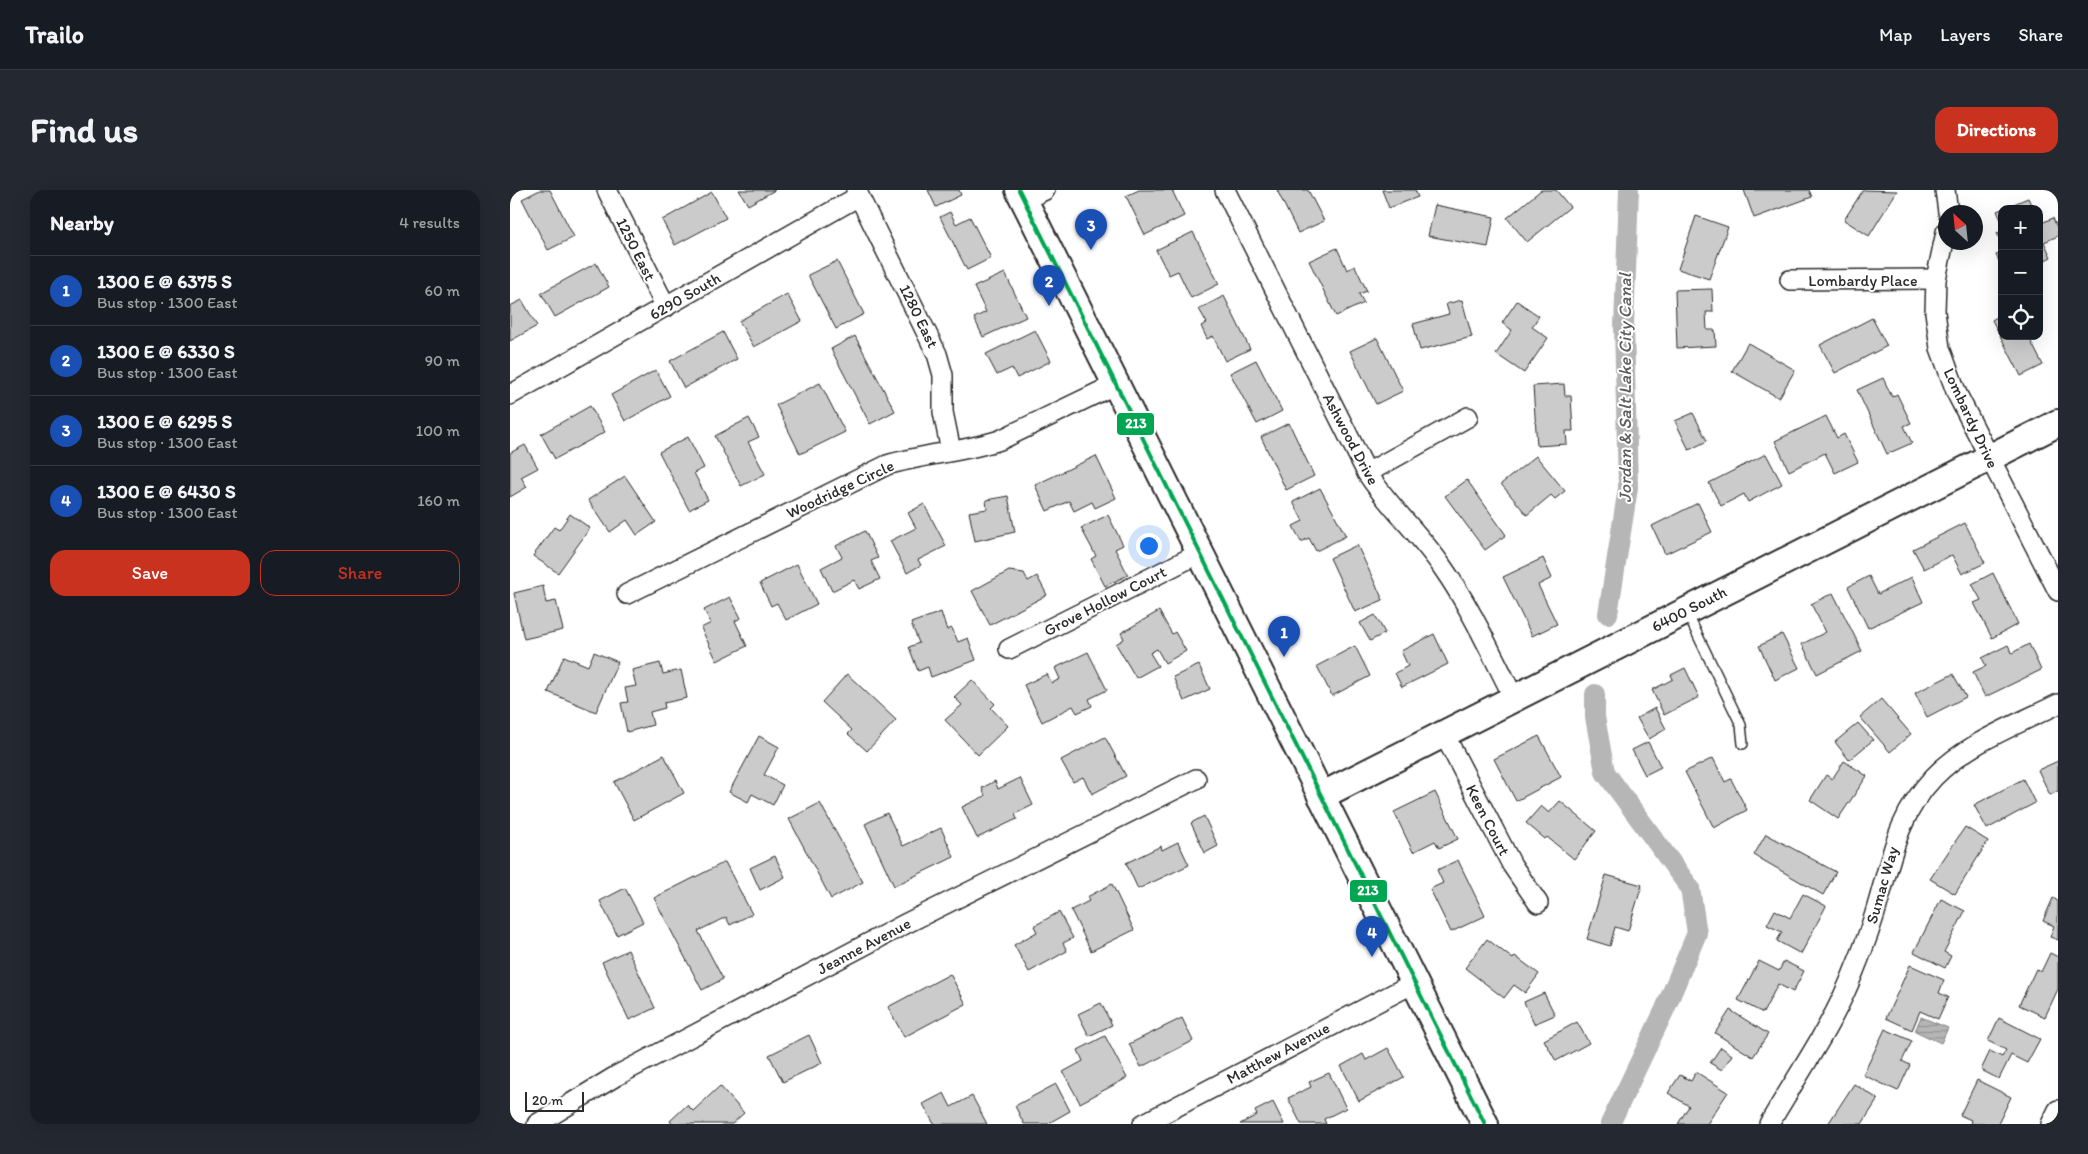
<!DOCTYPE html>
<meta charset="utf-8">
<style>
:root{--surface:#171b24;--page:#242831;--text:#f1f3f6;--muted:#9ea1a6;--line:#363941;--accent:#c8321e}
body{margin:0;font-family:Itim,sans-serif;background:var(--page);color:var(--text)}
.controls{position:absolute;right:15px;top:15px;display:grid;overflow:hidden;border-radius:10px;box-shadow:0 5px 20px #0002}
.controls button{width:45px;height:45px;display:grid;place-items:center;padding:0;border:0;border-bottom:1px solid var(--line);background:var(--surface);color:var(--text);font:25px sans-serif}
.compass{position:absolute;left:1428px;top:15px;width:45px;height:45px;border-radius:50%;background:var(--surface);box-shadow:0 5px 20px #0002;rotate:333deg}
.scale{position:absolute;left:15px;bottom:12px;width:59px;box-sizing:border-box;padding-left:5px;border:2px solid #2b2b2b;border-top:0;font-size:14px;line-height:18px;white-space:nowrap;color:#2b2b2b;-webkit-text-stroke:4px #fff;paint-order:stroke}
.you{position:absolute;left:638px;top:355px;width:18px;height:18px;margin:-12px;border:4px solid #fff;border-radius:50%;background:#1a73e8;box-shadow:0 0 0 8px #1a73e833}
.badge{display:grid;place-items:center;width:32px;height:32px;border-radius:50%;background:var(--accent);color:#fff;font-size:16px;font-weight:700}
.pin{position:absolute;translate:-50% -41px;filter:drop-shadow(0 1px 2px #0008)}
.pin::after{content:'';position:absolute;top:26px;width:18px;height:15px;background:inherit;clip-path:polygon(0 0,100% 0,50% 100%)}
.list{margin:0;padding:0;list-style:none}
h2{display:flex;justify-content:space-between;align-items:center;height:65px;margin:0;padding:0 20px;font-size:21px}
h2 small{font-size:16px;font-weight:400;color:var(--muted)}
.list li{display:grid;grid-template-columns:32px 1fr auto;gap:15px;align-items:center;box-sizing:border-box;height:70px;padding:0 20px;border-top:1px solid var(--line)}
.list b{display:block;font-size:19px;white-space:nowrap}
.list p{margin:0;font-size:16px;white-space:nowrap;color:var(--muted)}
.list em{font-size:16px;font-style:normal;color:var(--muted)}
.actions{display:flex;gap:10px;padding:15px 20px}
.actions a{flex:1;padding:11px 0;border:1px solid var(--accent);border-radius:15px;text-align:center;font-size:18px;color:var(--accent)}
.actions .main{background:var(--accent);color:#fff}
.icon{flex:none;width:28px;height:28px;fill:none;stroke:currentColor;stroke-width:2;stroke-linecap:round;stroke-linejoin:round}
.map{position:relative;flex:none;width:1548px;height:934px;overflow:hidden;border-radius:15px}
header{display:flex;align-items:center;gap:30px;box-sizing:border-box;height:70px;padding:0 25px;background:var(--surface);border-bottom:1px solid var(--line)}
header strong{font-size:24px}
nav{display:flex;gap:28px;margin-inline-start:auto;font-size:18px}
.intro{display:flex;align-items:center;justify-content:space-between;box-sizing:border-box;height:120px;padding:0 30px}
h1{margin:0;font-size:35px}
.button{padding:12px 22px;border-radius:15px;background:var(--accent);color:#fff;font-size:18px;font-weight:700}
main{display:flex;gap:30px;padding:0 30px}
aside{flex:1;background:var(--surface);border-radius:15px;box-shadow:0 5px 20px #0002}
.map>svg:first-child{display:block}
</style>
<header>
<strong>Trailo</strong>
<nav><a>Map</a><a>Layers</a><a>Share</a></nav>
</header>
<div class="intro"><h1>Find us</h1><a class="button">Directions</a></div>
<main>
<aside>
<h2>Nearby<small>4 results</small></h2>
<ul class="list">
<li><span class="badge" style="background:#1a4fb4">1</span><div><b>1300 E @ 6375 S</b><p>Bus stop · 1300 East</p></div><em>60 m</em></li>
<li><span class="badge" style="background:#1a4fb4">2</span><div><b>1300 E @ 6330 S</b><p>Bus stop · 1300 East</p></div><em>90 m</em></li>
<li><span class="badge" style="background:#1a4fb4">3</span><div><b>1300 E @ 6295 S</b><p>Bus stop · 1300 East</p></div><em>100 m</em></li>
<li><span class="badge" style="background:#1a4fb4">4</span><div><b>1300 E @ 6430 S</b><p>Bus stop · 1300 East</p></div><em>160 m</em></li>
</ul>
<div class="actions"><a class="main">Save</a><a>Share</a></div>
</aside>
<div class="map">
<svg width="1548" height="934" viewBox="0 0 1548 934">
<defs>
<pattern id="water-rules" width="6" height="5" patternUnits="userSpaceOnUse" patternTransform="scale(1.25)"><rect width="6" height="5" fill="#b6b6b6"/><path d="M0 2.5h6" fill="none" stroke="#949494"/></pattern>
</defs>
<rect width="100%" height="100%" fill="#fff"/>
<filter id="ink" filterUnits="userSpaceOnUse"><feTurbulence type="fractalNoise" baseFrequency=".02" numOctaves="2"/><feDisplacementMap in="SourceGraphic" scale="10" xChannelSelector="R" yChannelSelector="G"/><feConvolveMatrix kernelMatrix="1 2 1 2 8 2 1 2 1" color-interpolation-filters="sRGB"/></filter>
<g filter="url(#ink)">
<polygon fill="url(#water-rules)" stroke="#7e7e7e" points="1411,827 1438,838 1431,853 1405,841"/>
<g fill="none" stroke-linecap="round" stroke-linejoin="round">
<g stroke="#b6b6b6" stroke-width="20">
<polyline points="1098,424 1118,298 1114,136 1119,0"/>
<polyline points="1085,504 1085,527 1095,582 1180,698 1187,743 1155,819 1100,934"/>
</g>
</g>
<g fill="#cbcbcb" stroke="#2b2b2b">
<polygon points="30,0 40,0 64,47 38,60 12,9"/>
<polygon points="229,0 265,0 238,15"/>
<polygon points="418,0 449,0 451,5 426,17"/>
<polygon points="629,0 662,0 674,26 635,45 616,6"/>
<polygon points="767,0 798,0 814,31 788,43"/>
<polygon points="872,0 905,0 908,7 879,18"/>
<polygon points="1031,0 1046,0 1060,17 1017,52 997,28"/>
<polygon points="1234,0 1299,0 1302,7 1244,28"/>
<polygon points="1353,0 1387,1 1359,46 1334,30"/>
<polygon points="202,2 216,28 165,55 152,30"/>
<polygon points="1518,8 1523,19 1492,19"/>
<polygon points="925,15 984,27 978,57 918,46"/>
<polygon points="1492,19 1492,32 1487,21"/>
<polygon points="440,22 446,34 460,27 481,68 457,80 430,27"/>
<polygon points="1186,26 1218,37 1199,89 1168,79"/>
<polygon points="1543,28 1548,40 1548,46 1534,52 1541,67 1529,73 1529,34"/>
<polygon points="1492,41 1492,54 1487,43"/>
<polygon points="683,42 709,94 681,108 668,81 659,85 646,60"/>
<polygon points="827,58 837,80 845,76 857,101 849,104 854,113 826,126 799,71"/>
<polygon points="1492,63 1492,77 1486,65"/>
<polygon points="327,71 354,124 326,139 298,85"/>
<polygon points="86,73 99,97 45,127 31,103"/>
<polygon points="495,83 516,127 473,147 464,128 476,122 464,97"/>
<polygon points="1202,99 1203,122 1196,122 1197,140 1205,140 1206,156 1167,158 1165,100"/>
<polygon points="277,104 292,131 244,157 229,131"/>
<polygon points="714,106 740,159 715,171 703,146 697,149 691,136 697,133 689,119"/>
<polygon points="12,110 27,136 0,151 0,116"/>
<polygon points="952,110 962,147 910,160 903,134 939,124 936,114"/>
<polygon points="1007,111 1029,126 1022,137 1038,148 1014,183 986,164 1002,140 992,133"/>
<polygon points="1492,124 1492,146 1518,146 1533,175 1511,186 1482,130"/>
<polygon points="1362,128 1377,156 1325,183 1310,155"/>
<polygon points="525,140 541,171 507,188 502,178 487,185 476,164"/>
<polygon points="213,142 227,169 174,198 160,171"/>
<polygon points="345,146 385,221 360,234 321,159"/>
<polygon points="867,148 893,201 866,214 840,161"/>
<polygon points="1238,153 1285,180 1269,208 1222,181"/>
<polygon points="746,170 772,221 747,234 720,183"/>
<polygon points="146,180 160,206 115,231 101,205"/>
<polygon points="1373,188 1382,207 1387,204 1401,233 1394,236 1402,253 1377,264 1347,200"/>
<polygon points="310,193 335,242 290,264 266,215"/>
<polygon points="1054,194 1055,206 1061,206 1063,241 1056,241 1057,254 1027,256 1023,196"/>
<polygon points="80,216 95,242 45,269 31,244"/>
<polygon points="1183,223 1197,251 1179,260 1165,231"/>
<polygon points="1316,226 1327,248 1334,244 1348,272 1325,283 1315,263 1279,281 1265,251"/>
<polygon points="239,228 249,247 238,252 255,284 231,296 205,246"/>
<polygon points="779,233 804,286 776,300 751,247"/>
<polygon points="178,247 194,278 184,283 198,310 179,320 149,262"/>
<polygon points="15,255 28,278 11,287 17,297 0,307 0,263"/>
<polygon points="1256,264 1272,294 1238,312 1234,304 1211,316 1199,293"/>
<polygon points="586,266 606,308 585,318 582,312 564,321 559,311 537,321 525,295"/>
<polygon points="1026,266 1055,301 1045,309 1041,305 1017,325 991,294"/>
<polygon points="115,286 146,332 127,345 117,330 100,342 78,310"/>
<polygon points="957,290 996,345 975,360 935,306"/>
<polygon points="810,298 836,346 806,361 799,348 791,352 783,336 793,331 783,312"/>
<polygon points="498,306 505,342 465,351 459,322 477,319 476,310"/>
<polygon points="1188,313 1202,342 1155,364 1142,336"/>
<polygon points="414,314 436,356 408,370 411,375 397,383 380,351 406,338 398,323"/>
<polygon points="60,324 80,338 48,383 23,366 44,337 49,340"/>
<polygon points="598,325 613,355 605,359 618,385 595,396 581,369 586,366 571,338"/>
<polygon points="1455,333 1475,373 1452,384 1442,365 1414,379 1403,359"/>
<polygon points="355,341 368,368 361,371 370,389 349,399 344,390 322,401 311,378 332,367 326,356"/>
<polygon points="847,355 873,410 845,422 820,368"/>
<polygon points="1033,368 1042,388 1028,395 1047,434 1022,446 993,387"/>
<polygon points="287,374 307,414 276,430 267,413 261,416 250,393"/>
<polygon points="499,381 514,383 518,391 527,386 537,405 480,435 462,401"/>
<polygon points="1483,383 1508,434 1482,448 1464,413 1471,410 1462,394"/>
<polygon points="1359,386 1368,404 1402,387 1413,412 1358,438 1338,397"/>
<polygon points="33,396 36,413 46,411 53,440 14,449 4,403"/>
<polygon points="1323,403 1352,461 1307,484 1292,454 1316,442 1301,414"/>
<polygon points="220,407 231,428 225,431 237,456 207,471 191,438 201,433 194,420"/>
<polygon points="649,421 662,444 665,442 676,461 655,473 647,459 640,463 648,476 626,488 606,454 614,449 611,443"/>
<polygon points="431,422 437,440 442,438 448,452 458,448 466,470 421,487 418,477 408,481 399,457 409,453 401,433"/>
<polygon points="865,425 875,443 860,451 850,433"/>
<polygon points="924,444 938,474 892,497 885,483 898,476 891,461"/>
<polygon points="1272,444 1289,478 1265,490 1249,456"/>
<polygon points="1519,454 1531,480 1475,507 1463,482 1476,476 1472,468 1498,455 1502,463"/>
<polygon points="845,456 860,486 822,506 807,476"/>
<polygon points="84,462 108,472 86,522 38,502 54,466 78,476"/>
<polygon points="578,462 597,500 579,509 582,516 567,523 563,516 532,532 514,495 537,484 542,493 550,489 545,478"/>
<polygon points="150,473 153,484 171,480 177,508 154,513 155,518 140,522 143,535 117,542 111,513 118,512 115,498 126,496 122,480"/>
<polygon points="689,475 700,499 674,511 663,487"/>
<polygon points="1175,478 1189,507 1154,525 1142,500 1163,489 1161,485"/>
<polygon points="337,484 386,530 357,561 338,544 342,540 312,512"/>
<polygon points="1443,484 1456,507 1417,527 1405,503"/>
<polygon points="462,490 485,514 481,518 498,536 468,565 435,530 452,515 444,507"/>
<polygon points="1371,509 1401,544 1380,562 1350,527"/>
<polygon points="1145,518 1156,539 1139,549 1127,528"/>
<polygon points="1348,533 1363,550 1339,570 1325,552"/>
<polygon points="249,546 269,557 254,585 273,595 263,615 242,604 238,612 219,602"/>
<polygon points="1029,546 1051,587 1006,611 984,569"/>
<polygon points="595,547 616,586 582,604 573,587 563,592 551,570"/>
<polygon points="1138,552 1151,577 1135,585 1122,560"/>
<polygon points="154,565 174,603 124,630 104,592"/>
<polygon points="1203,568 1215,592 1221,589 1237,620 1204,638 1175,582"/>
<polygon points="1334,571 1357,586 1328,629 1300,610 1316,585 1322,589"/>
<polygon points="1548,571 1548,601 1540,605 1528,580"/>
<polygon points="510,588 523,615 505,624 507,629 467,648 452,617 475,606 472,598 485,591 488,599"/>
<polygon points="1513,589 1525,613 1477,639 1464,615"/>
<polygon points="925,602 948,649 929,658 925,651 903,662 884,622"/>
<polygon points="1050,611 1086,641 1064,669 1037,647 1035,649 1016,633 1031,616 1039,623"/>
<polygon points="310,613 353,692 321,709 279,629"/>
<polygon points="377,623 393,656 431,638 444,667 384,696 355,634"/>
<polygon points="694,626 708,656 695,663 681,633"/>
<polygon points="1455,637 1478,651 1445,704 1420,689"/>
<polygon points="1256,644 1326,682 1313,705 1244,665"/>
<polygon points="668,652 679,675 628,699 616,673 651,656 652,660"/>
<polygon points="265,666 275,687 250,700 240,678"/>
<polygon points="948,670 975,726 941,742 920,699 933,693 927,680"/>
<polygon points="215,672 242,724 220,735 216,727 188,741 213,789 192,800 144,708"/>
<polygon points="1096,685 1132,695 1118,741 1105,737 1100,756 1077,749"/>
<polygon points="602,694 624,740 581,761 561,720 579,711 577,707"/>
<polygon points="115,698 133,732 107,745 90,711"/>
<polygon points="1293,704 1316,716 1291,764 1267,751 1272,742 1257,735 1265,720 1280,728"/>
<polygon points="1543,708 1548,711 1548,750 1540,747 1544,736 1533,731"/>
<polygon points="1431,709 1455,721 1434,762 1441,766 1435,778 1404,762"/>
<polygon points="549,722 563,748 553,753 557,761 519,782 504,755 527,742 524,736"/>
<polygon points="977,749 1003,769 1005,766 1029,784 1015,803 1004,795 994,808 955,778"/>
<polygon points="118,760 145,818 119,830 92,772"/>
<polygon points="1540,763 1548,767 1548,799 1535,827 1509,815 1526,779 1531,782"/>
<polygon points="1249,771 1269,781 1274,771 1294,781 1283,802 1268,794 1253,823 1228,810"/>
<polygon points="1400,775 1434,790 1429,803 1438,807 1428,829 1410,821 1402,840 1376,828"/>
<polygon points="440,784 456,814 394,847 378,817"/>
<polygon points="1034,803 1045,825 1024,834 1014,812"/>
<polygon points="591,813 602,835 579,846 568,824"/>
<polygon points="1220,820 1258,844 1243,867 1205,843"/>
<polygon points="672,828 683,851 631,877 619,854"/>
<polygon points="1489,828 1530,849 1517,873 1501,865 1489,889 1471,880 1480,861 1492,867 1496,860 1478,851"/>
<polygon points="1067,832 1079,853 1046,871 1034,850"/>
<polygon points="1375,839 1402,851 1392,871 1400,875 1388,901 1353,885"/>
<polygon points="299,845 312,873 273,892 259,865"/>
<polygon points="595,846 617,888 570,913 553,882 573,871 568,860"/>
<polygon points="1211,857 1222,865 1212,880 1200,873"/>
<polygon points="878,858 894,887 849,911 831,876 853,864 856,870"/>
<polygon points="1186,882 1218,902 1197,934 1168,934 1179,916 1158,903 1170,885 1181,891"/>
<polygon points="819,883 836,918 814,929 816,934 791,934 778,908 801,897 799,892"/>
<polygon points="1467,890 1501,907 1488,934 1460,934 1461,930 1450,925"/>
<polygon points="546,894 560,921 537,934 514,934 505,916"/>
<polygon points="1344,894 1368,909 1352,934 1318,934"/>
<polygon points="210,896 234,923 222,934 162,934 160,931 177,915 183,921"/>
<polygon points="434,903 441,917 462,906 477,934 424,934 413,914"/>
<polygon points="763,912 774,934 730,934 747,925 745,921"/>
</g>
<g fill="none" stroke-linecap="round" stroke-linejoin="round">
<defs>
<polyline id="lane" points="1177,423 1231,535 1233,554"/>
<g id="street">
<polyline points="97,0 156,117"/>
<polyline points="346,0 427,164 433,185 433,222 441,261"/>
<path d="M715,0l142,283c22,34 53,61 76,95 28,40 49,87 71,130"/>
<polyline points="1435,0 1438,22"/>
<polyline points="514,10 535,0"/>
<polyline points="1436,42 1426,89 1425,122 1430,158 1447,204 1548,401"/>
<polyline points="1280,90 1426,89"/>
<polyline points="0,205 349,6"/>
<polyline points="857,283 958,227"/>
<path d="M117,404l260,-129c37,-11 76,-13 113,-25l116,-56"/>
<polyline points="499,459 690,363"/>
<polyline points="934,544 1002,675 1028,713"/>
<polyline points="27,934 106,886 395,734 686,589"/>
<polyline points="633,934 904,793"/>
<path d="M1259,934c29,-50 64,-99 85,-153 10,-24 19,-49 26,-75 13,-46 20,-83 54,-119 33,-34 82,-52 124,-73"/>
<polyline points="1541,934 1548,920"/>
</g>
<g id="secondary">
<polyline points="509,0 975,934"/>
<polyline points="811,606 1548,233"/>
</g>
</defs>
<use href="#lane" stroke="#2b2b2b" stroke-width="12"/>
<use href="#street" stroke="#2b2b2b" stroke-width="22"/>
<use href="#secondary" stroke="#2b2b2b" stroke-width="30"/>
<use href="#lane" stroke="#fff" stroke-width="9"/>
<use href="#street" stroke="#fff" stroke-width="19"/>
<use href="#secondary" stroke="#fff" stroke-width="26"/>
<defs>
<polyline id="bus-1" points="509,0 975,934"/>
</defs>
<use href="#bus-1" stroke="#fff" stroke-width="8"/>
<use href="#bus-1" stroke="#00a651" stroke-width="4"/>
</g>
</g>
<g text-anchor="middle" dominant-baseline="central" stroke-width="4" stroke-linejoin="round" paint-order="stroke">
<g font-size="16" fill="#2b2b2b" stroke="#fff">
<text transform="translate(126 59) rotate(63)">1250 East</text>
<text x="1353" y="90">Lombardy Place</text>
<text transform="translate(175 106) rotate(-30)">6290 South</text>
<text transform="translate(409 126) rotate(64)">1280 East</text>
<text transform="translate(1461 228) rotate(65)">Lombardy Drive</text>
<text transform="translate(841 249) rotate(62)">Ashwood Drive</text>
<text transform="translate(330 299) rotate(-25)">Woodridge Circle</text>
<text transform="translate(595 411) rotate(-27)">Grove Hollow Court</text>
<text transform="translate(1179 419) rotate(-27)">6400 South</text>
<text transform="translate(978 630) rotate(63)">Keen Court</text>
<text transform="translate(1372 695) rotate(-74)">Sumac Way</text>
<text transform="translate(354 756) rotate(-28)">Jeanne Avenue</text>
<text transform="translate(768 863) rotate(-28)">Matthew Avenue</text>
</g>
<g font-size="18" font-style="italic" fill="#5c5c5c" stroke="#fff">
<text transform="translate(1115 198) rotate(-90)">Jordan &amp; Salt Lake City Canal</text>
</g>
</g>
<g stroke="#fff" stroke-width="2">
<rect x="606" y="222" width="39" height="24" rx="5" fill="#00a651"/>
<rect x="839" y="689" width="39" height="24" rx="5" fill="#00a651"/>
</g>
<g font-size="14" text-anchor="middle" font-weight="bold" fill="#fff">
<text x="626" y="238">213</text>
<text x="858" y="705">213</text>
</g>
</svg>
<div class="controls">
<button>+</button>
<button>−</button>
<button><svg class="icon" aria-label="locate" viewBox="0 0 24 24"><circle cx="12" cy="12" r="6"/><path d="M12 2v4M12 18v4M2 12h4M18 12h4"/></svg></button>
</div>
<svg class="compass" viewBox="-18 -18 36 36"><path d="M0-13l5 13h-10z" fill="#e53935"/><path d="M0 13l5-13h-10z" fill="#9ea1a6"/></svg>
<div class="scale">20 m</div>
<div class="you"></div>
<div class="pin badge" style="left:774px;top:467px;background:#1a4fb4">1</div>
<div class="pin badge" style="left:539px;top:116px;background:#1a4fb4">2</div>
<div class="pin badge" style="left:581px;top:60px;background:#1a4fb4">3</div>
<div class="pin badge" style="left:862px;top:767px;background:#1a4fb4">4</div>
</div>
</main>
